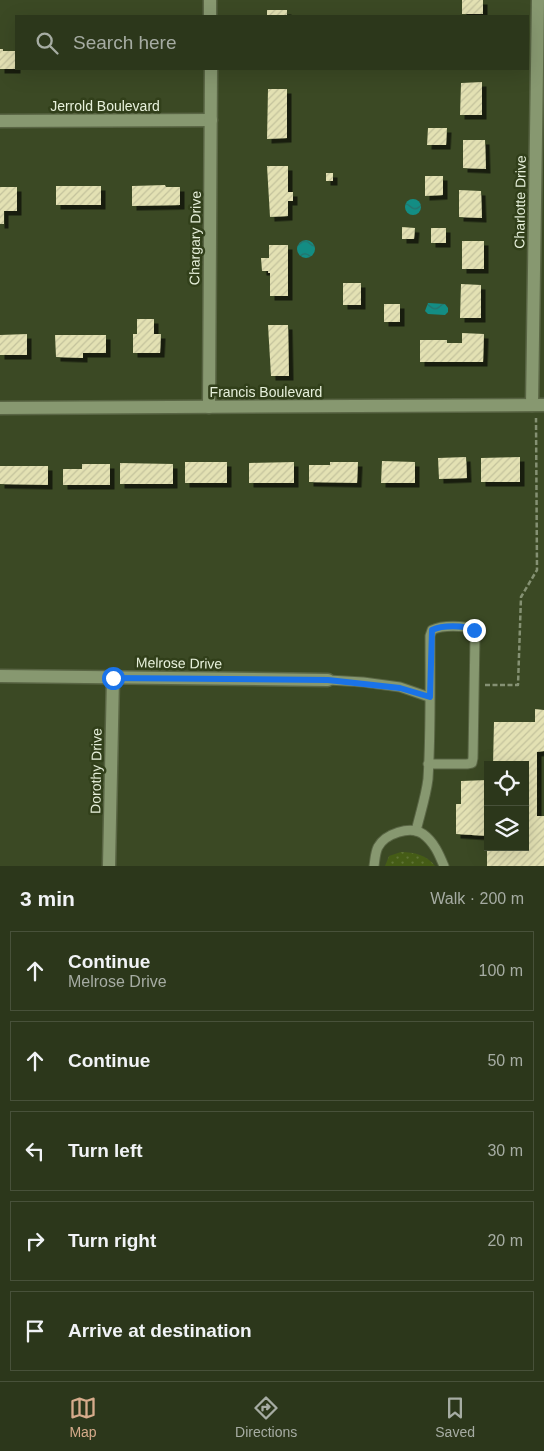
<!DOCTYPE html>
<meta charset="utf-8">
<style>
:root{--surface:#2c371b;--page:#384228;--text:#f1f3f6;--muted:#a6aca3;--line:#48513a;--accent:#d6ab8b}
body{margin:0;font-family:Arial,sans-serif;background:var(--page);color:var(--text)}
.controls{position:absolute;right:15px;bottom:15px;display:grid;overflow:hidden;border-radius:0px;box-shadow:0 5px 20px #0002}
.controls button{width:45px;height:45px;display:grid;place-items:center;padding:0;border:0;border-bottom:1px solid var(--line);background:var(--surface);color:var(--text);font:25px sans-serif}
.stop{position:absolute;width:15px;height:15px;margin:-11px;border:4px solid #1a73e8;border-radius:50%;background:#fff}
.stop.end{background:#1a73e8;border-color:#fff;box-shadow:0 1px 5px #0008}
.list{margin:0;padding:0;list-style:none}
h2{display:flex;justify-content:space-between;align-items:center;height:65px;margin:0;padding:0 20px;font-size:21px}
h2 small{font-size:16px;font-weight:400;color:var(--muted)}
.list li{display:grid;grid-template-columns:32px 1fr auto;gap:15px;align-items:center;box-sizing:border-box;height:80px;margin:0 10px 10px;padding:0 10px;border:1px solid var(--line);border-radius:0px}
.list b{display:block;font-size:19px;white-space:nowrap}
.list p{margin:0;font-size:16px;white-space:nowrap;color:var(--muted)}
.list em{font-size:16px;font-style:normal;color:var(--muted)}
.icon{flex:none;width:28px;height:28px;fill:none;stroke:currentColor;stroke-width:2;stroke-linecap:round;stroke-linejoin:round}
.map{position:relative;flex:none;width:544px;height:866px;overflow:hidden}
.search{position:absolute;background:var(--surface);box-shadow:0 5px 20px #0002;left:15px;right:15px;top:15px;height:55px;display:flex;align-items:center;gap:12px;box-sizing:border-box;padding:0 18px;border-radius:0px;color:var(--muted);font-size:19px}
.sheet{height:515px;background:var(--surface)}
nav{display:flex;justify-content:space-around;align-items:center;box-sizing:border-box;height:70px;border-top:1px solid var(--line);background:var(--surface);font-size:14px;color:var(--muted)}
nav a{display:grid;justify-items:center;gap:2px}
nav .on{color:var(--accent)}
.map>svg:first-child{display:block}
</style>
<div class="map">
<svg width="544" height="866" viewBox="0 0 544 866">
<defs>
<pattern id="grass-dots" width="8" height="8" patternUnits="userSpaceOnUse" patternTransform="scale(1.25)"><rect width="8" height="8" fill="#455c16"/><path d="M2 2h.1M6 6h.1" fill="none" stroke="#607437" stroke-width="1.8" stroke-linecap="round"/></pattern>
<pattern id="water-waves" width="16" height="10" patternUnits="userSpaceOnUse" patternTransform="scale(1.25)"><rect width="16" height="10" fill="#138d84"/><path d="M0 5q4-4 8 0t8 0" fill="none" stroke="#27716a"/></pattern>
<pattern id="building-hatch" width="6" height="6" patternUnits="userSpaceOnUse" patternTransform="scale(1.25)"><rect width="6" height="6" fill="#e3e1b3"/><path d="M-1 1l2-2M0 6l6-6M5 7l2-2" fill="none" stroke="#c3c29c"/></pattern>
<filter id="shadow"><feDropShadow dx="4.5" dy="4.5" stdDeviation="0" flood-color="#0009"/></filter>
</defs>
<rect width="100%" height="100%" fill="#3b4924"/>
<path fill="url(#grass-dots)" d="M401,852c13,0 26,3 34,14h-50l4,-10z"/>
<g fill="url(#water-waves)">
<circle cx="413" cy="207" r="8"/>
<circle cx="306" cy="249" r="9"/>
<polygon points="428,303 445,304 448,308 448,312 445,315 428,314 425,311"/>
</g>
<g fill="url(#building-hatch)" filter="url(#shadow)">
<rect x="462" y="0" width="21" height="14"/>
<rect x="267" y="10" width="20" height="6"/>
<polygon points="0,49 3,49 3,51 16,51 16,69 0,69"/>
<polygon points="482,82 482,115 460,115 461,83"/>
<polygon points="268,89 287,89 287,138 267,139"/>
<polygon points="428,128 447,128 446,145 427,145"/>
<polygon points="463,140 485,140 486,169 463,168"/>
<polygon points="267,166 288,166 288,192 293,192 293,201 288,201 288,216 270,217"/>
<rect x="326" y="173" width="7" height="8"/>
<polygon points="425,176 443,176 443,195 425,196"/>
<polygon points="165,185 166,187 180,187 180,205 132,206 132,186"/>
<rect x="56" y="186" width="45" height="19"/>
<polygon points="0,187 17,187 17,211 4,211 4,224 0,224"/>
<polygon points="459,190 481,191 482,218 459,217"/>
<polygon points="402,227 415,228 414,239 402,239"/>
<rect x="431" y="228" width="15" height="15"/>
<rect x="462" y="241" width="22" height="28"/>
<polygon points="269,245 288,245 288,296 270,296 270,273 268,273 268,271 262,271 261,258 269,258"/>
<rect x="343" y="283" width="18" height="22"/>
<polygon points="461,284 481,285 481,318 460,318"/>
<rect x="384" y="304" width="16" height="18"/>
<polygon points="137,319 154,319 154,334 161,334 160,353 133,353 133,334 137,334"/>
<polygon points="268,325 288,325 289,376 271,376"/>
<polygon points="462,333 484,334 483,362 420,362 420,340 447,340 447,343 462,343"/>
<polygon points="27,334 27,355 0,355 0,335"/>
<polygon points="55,335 106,335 106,353 83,353 83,358 56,357"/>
<polygon points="466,457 467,478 439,479 438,458"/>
<polygon points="520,457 520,482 481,482 481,458"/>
<polygon points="382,461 415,462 415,483 381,483"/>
<rect x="185" y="462" width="42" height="21"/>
<polygon points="294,462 294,483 249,483 249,463"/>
<polygon points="330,462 358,462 357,483 309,482 309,465 330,465"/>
<polygon points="120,463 173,464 173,484 120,484"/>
<polygon points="82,464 110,464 110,485 63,485 63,469 82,469"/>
<polygon points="0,466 48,466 48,485 0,484"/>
<polygon points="535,709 544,710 544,751 537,752 537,816 544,816 544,866 487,866 487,847 525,847 525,765 493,765 494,722 535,722"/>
<polygon points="488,780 488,836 456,834 456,804 461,804 461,781"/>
</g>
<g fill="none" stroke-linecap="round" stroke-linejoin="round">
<defs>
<g id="service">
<polyline points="328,680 363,682 400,687 429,697"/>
<path d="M416,831c4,-17 10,-35 12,-52 3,-48 2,-96 2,-143l2,-6c10,-5 32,-5 43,0v5l-2,123 -1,5 -5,1h-39"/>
<path d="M374,866c1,-6 1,-13 4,-19 7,-13 32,-22 45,-13 11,8 16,20 21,32"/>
</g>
<g id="minor">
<polyline points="210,0 210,16"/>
<polyline points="0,121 211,120"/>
<polyline points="532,405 538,0"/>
<polyline points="209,407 211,69"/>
<polyline points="0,408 544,405"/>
<polyline points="0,676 328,680"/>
<polyline points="109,866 113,678"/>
</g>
</defs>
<use href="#service" stroke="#596544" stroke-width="11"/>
<use href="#minor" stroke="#596544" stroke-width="15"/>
<polyline stroke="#859173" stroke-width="2.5" stroke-dasharray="5 2.5" stroke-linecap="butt" points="485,685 518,685 521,597 537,570 536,418"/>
<use href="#service" stroke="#879870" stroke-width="9"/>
<use href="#minor" stroke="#879870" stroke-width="12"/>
</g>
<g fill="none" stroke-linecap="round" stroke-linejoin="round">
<path stroke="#1a73e8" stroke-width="6" d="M113,678l215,2 72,8 30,9 2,-67c10,-5 32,-5 42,0"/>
</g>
<g text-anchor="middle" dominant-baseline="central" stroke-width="5" stroke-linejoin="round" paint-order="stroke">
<g font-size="14" fill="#e7f0db" stroke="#313f1a">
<text x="105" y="106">Jerrold Boulevard</text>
<text transform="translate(520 202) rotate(-89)">Charlotte Drive</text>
<text transform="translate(195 238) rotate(-89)">Chargary Drive</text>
<text x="266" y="392">Francis Boulevard</text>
<text transform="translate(179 663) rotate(1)">Melrose Drive</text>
<text transform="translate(96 771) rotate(-89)">Dorothy Drive</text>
</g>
</g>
</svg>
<div class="controls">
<button><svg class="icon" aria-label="locate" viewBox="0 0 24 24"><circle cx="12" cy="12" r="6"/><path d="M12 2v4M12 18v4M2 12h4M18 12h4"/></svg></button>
<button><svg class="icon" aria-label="layers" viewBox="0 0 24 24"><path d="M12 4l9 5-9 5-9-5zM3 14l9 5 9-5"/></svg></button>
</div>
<div class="stop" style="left:113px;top:678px"></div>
<div class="stop end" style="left:474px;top:630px"></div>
<div class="search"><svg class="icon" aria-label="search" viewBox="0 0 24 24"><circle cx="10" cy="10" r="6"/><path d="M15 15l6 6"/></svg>Search here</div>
</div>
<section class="sheet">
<h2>3 min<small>Walk · 200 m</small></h2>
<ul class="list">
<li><svg class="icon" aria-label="ahead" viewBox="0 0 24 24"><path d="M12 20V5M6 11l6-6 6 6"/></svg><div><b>Continue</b><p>Melrose Drive</p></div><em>100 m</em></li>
<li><svg class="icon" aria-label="ahead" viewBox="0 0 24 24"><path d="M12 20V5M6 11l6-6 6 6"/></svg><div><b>Continue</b></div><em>50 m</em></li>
<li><svg class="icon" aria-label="left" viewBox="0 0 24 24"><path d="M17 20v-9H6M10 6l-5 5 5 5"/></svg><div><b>Turn left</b></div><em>30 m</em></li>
<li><svg class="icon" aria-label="right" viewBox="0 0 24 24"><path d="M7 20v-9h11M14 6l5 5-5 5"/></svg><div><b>Turn right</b></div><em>20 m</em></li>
<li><svg class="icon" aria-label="arrive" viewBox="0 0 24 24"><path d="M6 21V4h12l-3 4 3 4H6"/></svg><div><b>Arrive at destination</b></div></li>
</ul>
</section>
<nav>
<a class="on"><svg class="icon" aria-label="map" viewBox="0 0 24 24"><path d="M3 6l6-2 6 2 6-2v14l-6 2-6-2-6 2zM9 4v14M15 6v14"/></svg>Map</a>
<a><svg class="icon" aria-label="directions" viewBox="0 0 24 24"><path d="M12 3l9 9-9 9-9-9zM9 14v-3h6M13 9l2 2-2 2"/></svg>Directions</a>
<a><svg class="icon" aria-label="saved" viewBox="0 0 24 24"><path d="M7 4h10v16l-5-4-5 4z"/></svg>Saved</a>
</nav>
